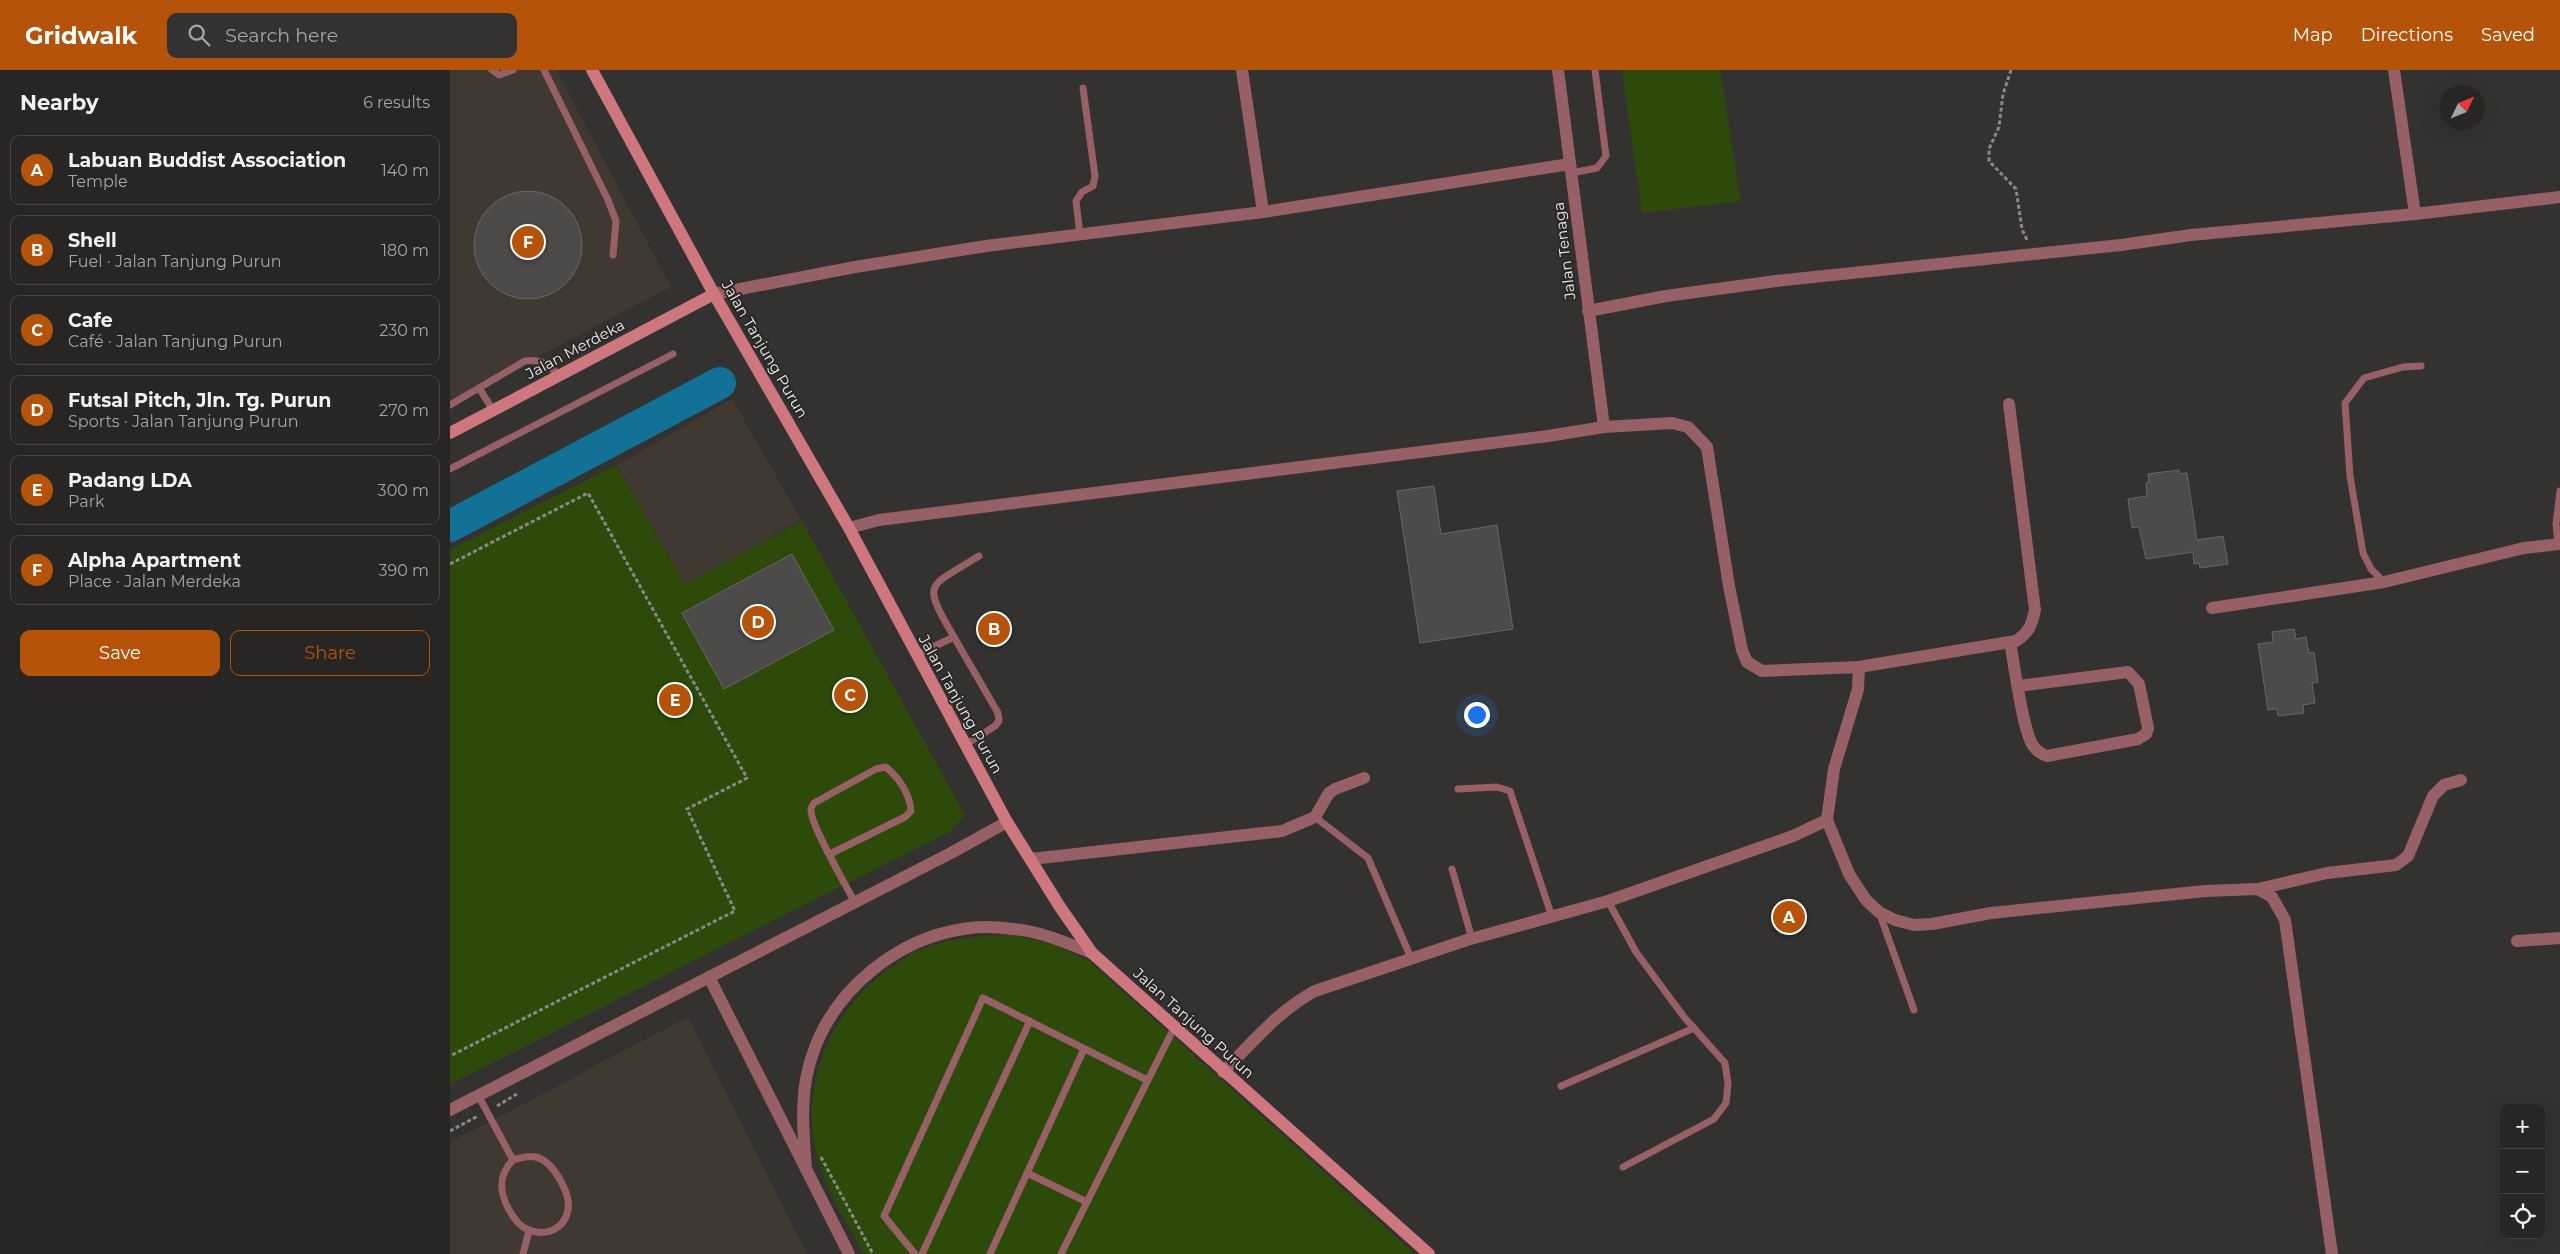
<!DOCTYPE html>
<meta charset="utf-8">
<style>
:root{--surface:#272624;--page:#333231;--text:#f1f3f6;--muted:#a4a5a6;--line:#434341;--accent:#b45309}
body{margin:0;font-family:Montserrat,sans-serif;background:var(--page);color:var(--text)}
.controls{position:absolute;right:15px;bottom:15px;display:grid;overflow:hidden;border-radius:10px;box-shadow:0 5px 20px #0002}
.controls button{width:45px;height:45px;display:grid;place-items:center;padding:0;border:0;border-bottom:1px solid var(--line);background:var(--surface);color:var(--text);font:25px sans-serif}
.compass{position:absolute;left:1990px;top:15px;width:45px;height:45px;border-radius:50%;background:var(--surface);box-shadow:0 5px 20px #0002;rotate:47deg}
.you{position:absolute;left:1026px;top:644px;width:18px;height:18px;margin:-12px;border:4px solid #fff;border-radius:50%;background:#1a73e8;box-shadow:0 0 0 8px #1a73e833}
.badge{display:grid;place-items:center;width:32px;height:32px;border-radius:50%;background:var(--accent);color:#fff;font-size:16px;font-weight:700}
.pin{position:absolute;translate:-50% -50%;border:2px solid #fff;box-shadow:0 1px 5px #0006}
.list{margin:0;padding:0;list-style:none}
h2{display:flex;justify-content:space-between;align-items:center;height:65px;margin:0;padding:0 20px;font-size:21px}
h2 small{font-size:16px;font-weight:400;color:var(--muted)}
.list li{display:grid;grid-template-columns:32px 1fr auto;gap:15px;align-items:center;box-sizing:border-box;height:70px;margin:0 10px 10px;padding:0 10px;border:1px solid var(--line);border-radius:10px}
.list b{display:block;font-size:19px;white-space:nowrap}
.list p{margin:0;font-size:16px;white-space:nowrap;color:var(--muted)}
.list em{font-size:16px;font-style:normal;color:var(--muted)}
.actions{display:flex;gap:10px;padding:15px 20px}
.actions a{flex:1;padding:11px 0;border:1px solid var(--accent);border-radius:10px;text-align:center;font-size:18px;color:var(--accent)}
.actions .main{background:var(--accent);color:#fff}
.icon{flex:none;width:28px;height:28px;fill:none;stroke:currentColor;stroke-width:2;stroke-linecap:round;stroke-linejoin:round}
.map{position:relative;flex:none;width:2110px;height:1184px;overflow:hidden}
header{display:flex;align-items:center;gap:30px;box-sizing:border-box;height:70px;padding:0 25px;background:var(--accent);color:#fff}
header strong{font-size:24px}
nav{display:flex;gap:28px;margin-inline-start:auto;font-size:18px}
.search{width:350px;height:45px;background:var(--page);display:flex;align-items:center;gap:12px;box-sizing:border-box;padding:0 18px;border-radius:10px;color:var(--muted);font-size:19px}
main{display:flex}
aside{flex:1;background:var(--surface)}
.map>svg:first-child{display:block}
</style>
<header>
<strong>Gridwalk</strong>
<div class="search"><svg class="icon" aria-label="search" viewBox="0 0 24 24"><circle cx="10" cy="10" r="6"/><path d="M15 15l6 6"/></svg>Search here</div>
<nav><a>Map</a><a>Directions</a><a>Saved</a></nav>
</header>
<main>
<aside>
<h2>Nearby<small>6 results</small></h2>
<ul class="list">
<li><span class="badge">A</span><div><b>Labuan Buddist Association</b><p>Temple</p></div><em>140 m</em></li>
<li><span class="badge">B</span><div><b>Shell</b><p>Fuel · Jalan Tanjung Purun</p></div><em>180 m</em></li>
<li><span class="badge">C</span><div><b>Cafe</b><p>Café · Jalan Tanjung Purun</p></div><em>230 m</em></li>
<li><span class="badge">D</span><div><b>Futsal Pitch, Jln. Tg. Purun</b><p>Sports · Jalan Tanjung Purun</p></div><em>270 m</em></li>
<li><span class="badge">E</span><div><b>Padang LDA</b><p>Park</p></div><em>300 m</em></li>
<li><span class="badge">F</span><div><b>Alpha Apartment</b><p>Place · Jalan Merdeka</p></div><em>390 m</em></li>
</ul>
<div class="actions"><a class="main">Save</a><a>Share</a></div>
</aside>
<div class="map">
<svg width="2110" height="1184" viewBox="0 0 2110 1184">
<rect width="100%" height="100%" fill="#343230"/>
<g fill="#403932">
<polygon points="0,0 106,0 221,217 0,332"/>
<polygon points="282,329 351,450 235,514 167,395"/>
<polygon points="238,947 357,1184 0,1184 0,1073"/>
</g>
<g fill="#2d4a0b">
<polygon points="1172,0 1270,0 1291,131 1192,143"/>
<polygon points="166,395 235,514 352,451 515,745 501,761 0,1014 0,480"/>
<path d="M562,865l43,10 34,16 326,293h-551c-16,-29 -34,-58 -44,-88 -25,-75 11,-161 76,-202 7,-5 15,-11 23,-14 30,-12 60,-14 93,-15z"/>
</g>
<g fill="none" stroke-linecap="round" stroke-linejoin="round">
<polyline stroke="#137197" stroke-width="32" points="0,456 270,313"/>
</g>
<g fill="#4d4b49" stroke="#696664">
<circle cx="78" cy="175" r="54"/>
<polygon points="1729,400 1729,404 1737,403 1747,470 1773,466 1778,494 1750,498 1749,493 1744,494 1743,482 1696,489 1689,457 1682,458 1678,429 1697,426 1696,413 1699,412 1698,404"/>
<polygon points="984,416 991,464 1047,455 1063,559 970,573 947,421"/>
<polygon points="342,484 384,560 274,619 232,543"/>
<polygon points="1844,559 1846,569 1856,567 1859,583 1864,582 1868,612 1862,613 1865,633 1853,635 1854,643 1828,646 1827,639 1818,640 1808,574 1823,572 1822,562"/>
</g>
<g fill="none" stroke-linecap="round" stroke-linejoin="round">
<g stroke="#8b8987" stroke-width="3" stroke-dasharray="4 2.5" stroke-linecap="butt">
<polyline points="1561,0 1553,24 1549,57 1539,79 1539,91 1566,119 1572,159 1577,170"/>
<polyline points="0,494 138,423 297,708 237,739 285,841 0,986"/>
<polyline points="47,1036 67,1024"/>
<polyline points="0,1061 28,1046"/>
<polyline points="371,1087 423,1184"/>
</g>
<g stroke="#976064" stroke-width="7">
<polyline points="42,0 49,5 63,0"/>
<polyline points="94,0 158,130 166,151 163,185"/>
<polyline points="1121,103 1147,98 1156,86 1145,0"/>
<polyline points="630,165 626,131 632,122 643,116 645,106 633,18"/>
<polyline points="29,318 43,340"/>
<path d="M0,335l75,-44c16,-2 24,3 34,15"/>
<polyline points="0,399 223,284"/>
<polyline points="2108,474 2106,454 2110,421"/>
<polyline points="1934,512 1921,499 1913,483 1900,406 1895,333 1914,308 1953,297 1971,296"/>
<path d="M504,567c-32,-56 -28,-48 25,-81"/>
<polyline points="466,585 504,567 548,643 549,651 545,656 515,675"/>
<polyline points="1008,719 1047,717 1060,721 1102,847"/>
<polyline points="865,747 918,788 961,888"/>
<path d="M380,784l75,-37 6,-6c-1,-17 -12,-33 -25,-44l-10,2 -62,34c-1,2 -3,4 -3,7 -1,14 36,77 44,93"/>
<polyline points="1002,799 1022,869"/>
<polyline points="1158,831 1186,882 1234,947 1275,993 1278,1014 1276,1033 1264,1049 1173,1097"/>
<polyline points="1429,842 1464,940"/>
<polyline points="1111,1016 1244,958"/>
<path d="M28,1025l35,65c-18,18 -12,40 2,59 14,20 48,18 53,-9 3,-17 -15,-49 -32,-53 -9,-2 -15,1 -23,3"/>
<polyline points="577,1103 637,1132"/>
<polyline points="73,1184 79,1161"/>
<polyline points="465,1184 434,1146 533,928 697,1010"/>
<polyline points="472,1184 580,951"/>
<polyline points="540,1184 634,979"/>
<polyline points="611,1184 725,956"/>
</g>
<g stroke="#976064" stroke-width="12">
<polyline points="792,0 813,142"/>
<polyline points="1108,0 1154,357"/>
<polyline points="1944,0 1965,144"/>
<polyline points="264,224 405,197 536,176 813,142 1120,94"/>
<polyline points="1138,241 1216,226 1326,211 1671,175 1741,165 1965,144 2110,127"/>
<path d="M399,458l30,-8 669,-84 56,-9 68,-4 16,4 19,20 22,139 13,64 5,12 15,9 97,-4 -1,22 -24,80 -7,51 -34,16 -185,65 -141,39 -152,51c-36,19 -63,52 -92,81"/>
<polyline points="1762,538 1934,512 2074,478 2110,474"/>
<path d="M1560,572c4,21 13,92 24,105 3,4 8,7 13,9l91,-17 8,-5 2,-6 -9,-44 -11,-12 -110,14"/>
<path d="M1409,597l157,-26c13,-8 16,-17 19,-31l-26,-206"/>
<polyline points="1377,750 1399,804 1416,830 1429,842 1445,850 1464,855 1482,854 1541,843 1755,821 1808,819 1822,827 1835,850 1882,1184"/>
<polyline points="581,789 832,761 865,747 879,723 885,719 914,708"/>
<polyline points="1808,819 1877,803 1946,795 1958,786 1983,726 1994,715 2011,710"/>
<polyline points="2067,871 2110,868"/>
<polyline points="259,907 399,1184"/>
<polyline points="0,1040 501,783 557,752"/>
<path d="M356,1099c-3,-39 -7,-78 7,-116 22,-64 84,-114 150,-124 15,-3 35,-2 50,0 27,2 54,14 79,24"/>
</g>
<g stroke="#ce777e" stroke-width="12">
<polyline points="142,0 264,224 399,458 557,752 610,837 642,883 979,1184"/>
<polyline points="0,363 264,224"/>
</g>
</g>
<g text-anchor="middle" dominant-baseline="central" stroke-width="4" stroke-linejoin="round" paint-order="stroke">
<g font-size="15" fill="#eeeceb" stroke="#2a2826">
<text transform="translate(1114 181) rotate(-97)">Jalan Tenaga</text>
<text transform="translate(125 279) rotate(-28)">Jalan Merdeka</text>
<text transform="translate(315 279) rotate(60)">Jalan Tanjung Purun</text>
<text transform="translate(511 634) rotate(61)">Jalan Tanjung Purun</text>
<text transform="translate(744 953) rotate(42)">Jalan Tanjung Purun</text>
</g>
</g>
</svg>
<div class="controls">
<button>+</button>
<button>−</button>
<button><svg class="icon" aria-label="locate" viewBox="0 0 24 24"><circle cx="12" cy="12" r="6"/><path d="M12 2v4M12 18v4M2 12h4M18 12h4"/></svg></button>
</div>
<svg class="compass" viewBox="-18 -18 36 36"><path d="M0-13l5 13h-10z" fill="#e53935"/><path d="M0 13l5-13h-10z" fill="#a4a5a6"/></svg>
<div class="you"></div>
<div class="pin badge" style="left:1339px;top:847px">A</div>
<div class="pin badge" style="left:544px;top:559px">B</div>
<div class="pin badge" style="left:400px;top:625px">C</div>
<div class="pin badge" style="left:308px;top:552px">D</div>
<div class="pin badge" style="left:225px;top:630px">E</div>
<div class="pin badge" style="left:78px;top:172px">F</div>
</div>
</main>
